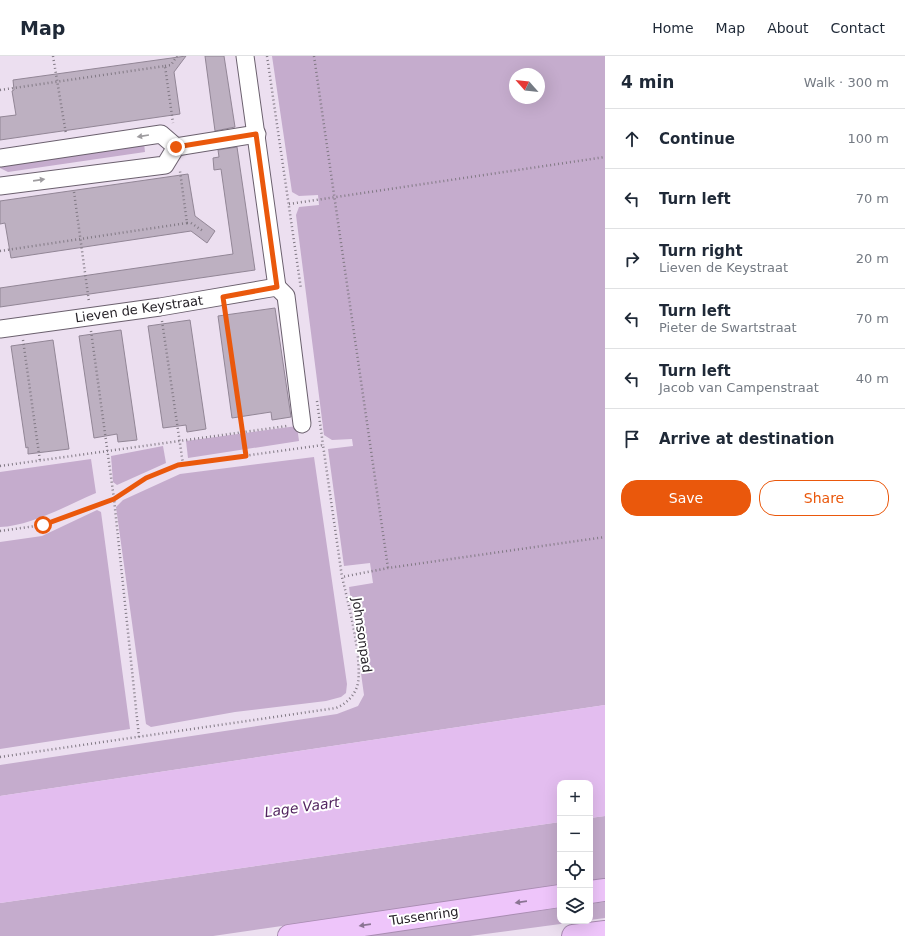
<!DOCTYPE html>
<meta charset="utf-8">
<style>
:root{--surface:#fff;--page:#f2f2f3;--text:#1f2937;--muted:#747a83;--line:#e0e1e3;--accent:#ea580c}
body{margin:0;font-family:"DejaVu Sans",sans-serif;background:var(--page);color:var(--text)}
.controls{position:absolute;right:12px;bottom:12px;display:grid;overflow:hidden;border-radius:8px;box-shadow:0 4px 16px #0002}
.controls button{width:36px;height:36px;display:grid;place-items:center;padding:0;border:0;border-bottom:1px solid var(--line);background:var(--surface);color:var(--text);font:20px sans-serif}
.compass{position:absolute;left:509px;top:12px;width:36px;height:36px;border-radius:50%;background:var(--surface);box-shadow:0 4px 16px #0002;rotate:297deg}
.stop{position:absolute;width:12px;height:12px;margin:-9px;border:3px solid #ea580c;border-radius:50%;background:#fff}
.stop.end{background:#ea580c;border-color:#fff;box-shadow:0 1px 4px #0008}
.list{margin:0;padding:0;list-style:none}
h2{display:flex;justify-content:space-between;align-items:center;height:52px;margin:0;padding:0 16px;font-size:17px}
h2 small{font-size:13px;font-weight:400;color:var(--muted)}
.list li{display:grid;grid-template-columns:26px 1fr auto;gap:12px;align-items:center;box-sizing:border-box;height:60px;padding:0 16px;border-top:1px solid var(--line)}
.list b{display:block;font-size:15px;white-space:nowrap}
.list p{margin:0;font-size:13px;white-space:nowrap;color:var(--muted)}
.list em{font-size:13px;font-style:normal;color:var(--muted)}
.actions{display:flex;gap:8px;padding:12px 16px}
.actions a{flex:1;padding:9px 0;border:1px solid var(--accent);border-radius:16px;text-align:center;font-size:14px;color:var(--accent)}
.actions .main{background:var(--accent);color:#fff}
.icon{flex:none;width:22px;height:22px;fill:none;stroke:currentColor;stroke-width:2;stroke-linecap:round;stroke-linejoin:round}
.map{position:relative;flex:none;width:605px;height:880px;overflow:hidden}
header{display:flex;align-items:center;gap:24px;box-sizing:border-box;height:56px;padding:0 20px;background:var(--surface);border-bottom:1px solid var(--line)}
header strong{font-size:19px}
nav{display:flex;gap:22px;margin-inline-start:auto;font-size:14px}
main{display:flex}
aside{flex:1;background:var(--surface)}
.map>svg:first-child{display:block}
</style>
<header>
<strong>Map</strong>
<nav><a>Home</a><a>Map</a><a>About</a><a>Contact</a></nav>
</header>
<main>
<div class="map">
<svg width="605" height="880" viewBox="0 0 605 880">
<rect width="100%" height="100%" fill="#ecdff0"/>
<g fill="#c5accd" fill-rule="evenodd">
<path d="M272,0h333v649l-605,91v-31l337,-51 21,-8 6,-11 -15,-108 24,-4 -3,-20 -26,3 -16,-117 25,-3 -1,-7 -20,1 -8,-5 -28,-220 3,-8 20,-2 -1,-10 -19,1 -7,-4zM515,18h24v24h-24z"/>
<polygon points="144,87 145,96 8,116 0,112 0,110"/>
<polygon points="297,370 299,385 188,402 186,385"/>
<polygon points="163,390 166,407 117,429 113,426 111,400"/>
<polygon points="314,401 347,628 346,637 341,641 326,645 235,656 151,671 146,668 116,451 123,444 180,418"/>
<path d="M91,403l5,34c-28,12 -65,33 -96,34v-55z"/>
<polygon points="97,454 101,456 130,673 0,693 0,486 42,480"/>
<polygon points="605,760 605,824 590,826 590,762"/>
<polygon points="560,766 560,830 213,880 0,880 0,847"/>
<polygon points="605,846 605,862 590,864 590,848"/>
<polygon points="560,852 560,865 583,865 470,880 343,880"/>
</g>
<polygon fill="#e3bdef" points="605,649 605,760 590,762 590,727 560,727 560,766 0,847 0,740"/>
<g fill="#bdb0c1" stroke="#928696">
<polygon points="186,0 174,16 180,58 0,84 0,61 16,59 12,35 14,34 13,24"/>
<polygon points="205,0 224,0 235,71 215,75"/>
<polygon points="237,91 255,214 0,251 0,232 233,198 221,113 214,114 213,102 219,101 218,94"/>
<polygon points="188,118 195,160 215,175 207,187 191,175 11,202 5,167 0,168 0,145"/>
<polygon points="275,252 291,361 272,364 271,356 232,362 218,260"/>
<polygon points="190,264 206,373 187,376 186,369 163,372 148,270"/>
<polygon points="121,274 137,384 118,386 117,378 94,382 79,280"/>
<polygon points="53,284 69,393 28,398 28,391 26,392 11,290"/>
</g>
<g fill="none" stroke-linecap="round" stroke-linejoin="round">
<defs>
<g id="minor">
<polyline points="245,0 277,231"/>
<polyline points="0,102 161,78 176,91"/>
<polyline points="0,130 165,109 176,91 257,78"/>
<polyline points="277,231 286,240 302,368"/>
<polyline points="0,273 160,251 277,231"/>
</g>
<g id="highway">
<polyline points="590,836 605,834"/>
<polyline points="289,880 560,840"/>
<polyline points="573,880 605,876"/>
</g>
</defs>
<use href="#minor" stroke="#6b606e" stroke-width="19"/>
<use href="#highway" stroke="#a88cb1" stroke-width="24"/>
<g stroke="#817984" stroke-width="2.5" stroke-dasharray="1 3" stroke-linecap="butt">
<polyline points="53,0 66,78"/>
<polyline points="267,0 301,233"/>
<polyline points="314,0 388,512"/>
<polyline points="165,10 171,9 177,0"/>
<polyline points="0,34 165,10 173,67"/>
<polyline points="74,136 89,246"/>
<polyline points="289,148 605,101"/>
<polyline points="187,167 191,167 203,175"/>
<polyline points="0,195 187,167 180,115"/>
<polyline points="225,255 246,399"/>
<polyline points="162,265 183,408"/>
<polyline points="91,275 114,443 139,681"/>
<polyline points="23,284 40,405"/>
<polyline points="317,345 323,389"/>
<polyline points="0,410 287,370"/>
<polyline points="0,475 43,469 114,443 146,422 178,409 323,389 342,521"/>
<path d="M0,701l336,-49c10,-4 17,-11 21,-21 7,-23 -9,-85 -15,-110l46,-9 217,-31"/>
</g>
<use href="#minor" stroke="#fff" stroke-width="17"/>
<use href="#highway" stroke="#eec5fa" stroke-width="22"/>
</g>
<defs><path id="oneway-solid" d="M-6-.8H1V-3.2L6.5 0L1 3.2V.8H-6Z"/></defs>
<g fill="#9e9c9f">
<use href="#oneway-solid" transform="translate(143 80) rotate(171)"/>
<use href="#oneway-solid" transform="translate(39 124) rotate(-8)"/>
</g>
<g fill="#8a7492">
<use href="#oneway-solid" transform="translate(521 846) rotate(172)"/>
<use href="#oneway-solid" transform="translate(365 869) rotate(172)"/>
</g>
<g fill="none" stroke-linecap="round" stroke-linejoin="round">
<polyline stroke="#ea580c" stroke-width="5" points="43,469 114,443 146,422 178,409 246,400 223,241 277,231 256,78 176,91"/>
</g>
<g text-anchor="middle" dominant-baseline="central" stroke-width="4" stroke-linejoin="round" paint-order="stroke">
<g font-size="13" fill="#272329" stroke="#fff">
<text transform="translate(139 253) rotate(-8)">Lieven de Keystraat</text>
<text transform="translate(362 579) rotate(82)">Johnsonpad</text>
<text transform="translate(424 860) rotate(-8)">Tussenring</text>
</g>
<g font-size="14" font-style="italic" fill="#51235f" stroke="#fff">
<text transform="translate(302 751) rotate(-8)">Lage Vaart</text>
</g>
</g>
</svg>
<div class="controls">
<button>+</button>
<button>−</button>
<button><svg class="icon" aria-label="locate" viewBox="0 0 24 24"><circle cx="12" cy="12" r="6"/><path d="M12 2v4M12 18v4M2 12h4M18 12h4"/></svg></button>
<button><svg class="icon" aria-label="layers" viewBox="0 0 24 24"><path d="M12 4l9 5-9 5-9-5zM3 14l9 5 9-5"/></svg></button>
</div>
<svg class="compass" viewBox="-18 -18 36 36"><path d="M0-13l5 13h-10z" fill="#e53935"/><path d="M0 13l5-13h-10z" fill="#747a83"/></svg>
<div class="stop" style="left:43px;top:469px"></div>
<div class="stop end" style="left:176px;top:91px"></div>
</div>
<aside>
<h2>4 min<small>Walk · 300 m</small></h2>
<ul class="list">
<li><svg class="icon" aria-label="ahead" viewBox="0 0 24 24"><path d="M12 20V5M6 11l6-6 6 6"/></svg><div><b>Continue</b></div><em>100 m</em></li>
<li><svg class="icon" aria-label="left" viewBox="0 0 24 24"><path d="M17 20v-9H6M10 6l-5 5 5 5"/></svg><div><b>Turn left</b></div><em>70 m</em></li>
<li><svg class="icon" aria-label="right" viewBox="0 0 24 24"><path d="M7 20v-9h11M14 6l5 5-5 5"/></svg><div><b>Turn right</b><p>Lieven de Keystraat</p></div><em>20 m</em></li>
<li><svg class="icon" aria-label="left" viewBox="0 0 24 24"><path d="M17 20v-9H6M10 6l-5 5 5 5"/></svg><div><b>Turn left</b><p>Pieter de Swartstraat</p></div><em>70 m</em></li>
<li><svg class="icon" aria-label="left" viewBox="0 0 24 24"><path d="M17 20v-9H6M10 6l-5 5 5 5"/></svg><div><b>Turn left</b><p>Jacob van Campenstraat</p></div><em>40 m</em></li>
<li><svg class="icon" aria-label="arrive" viewBox="0 0 24 24"><path d="M6 21V4h12l-3 4 3 4H6"/></svg><div><b>Arrive at destination</b></div></li>
</ul>
<div class="actions"><a class="main">Save</a><a>Share</a></div>
</aside>
</main>
